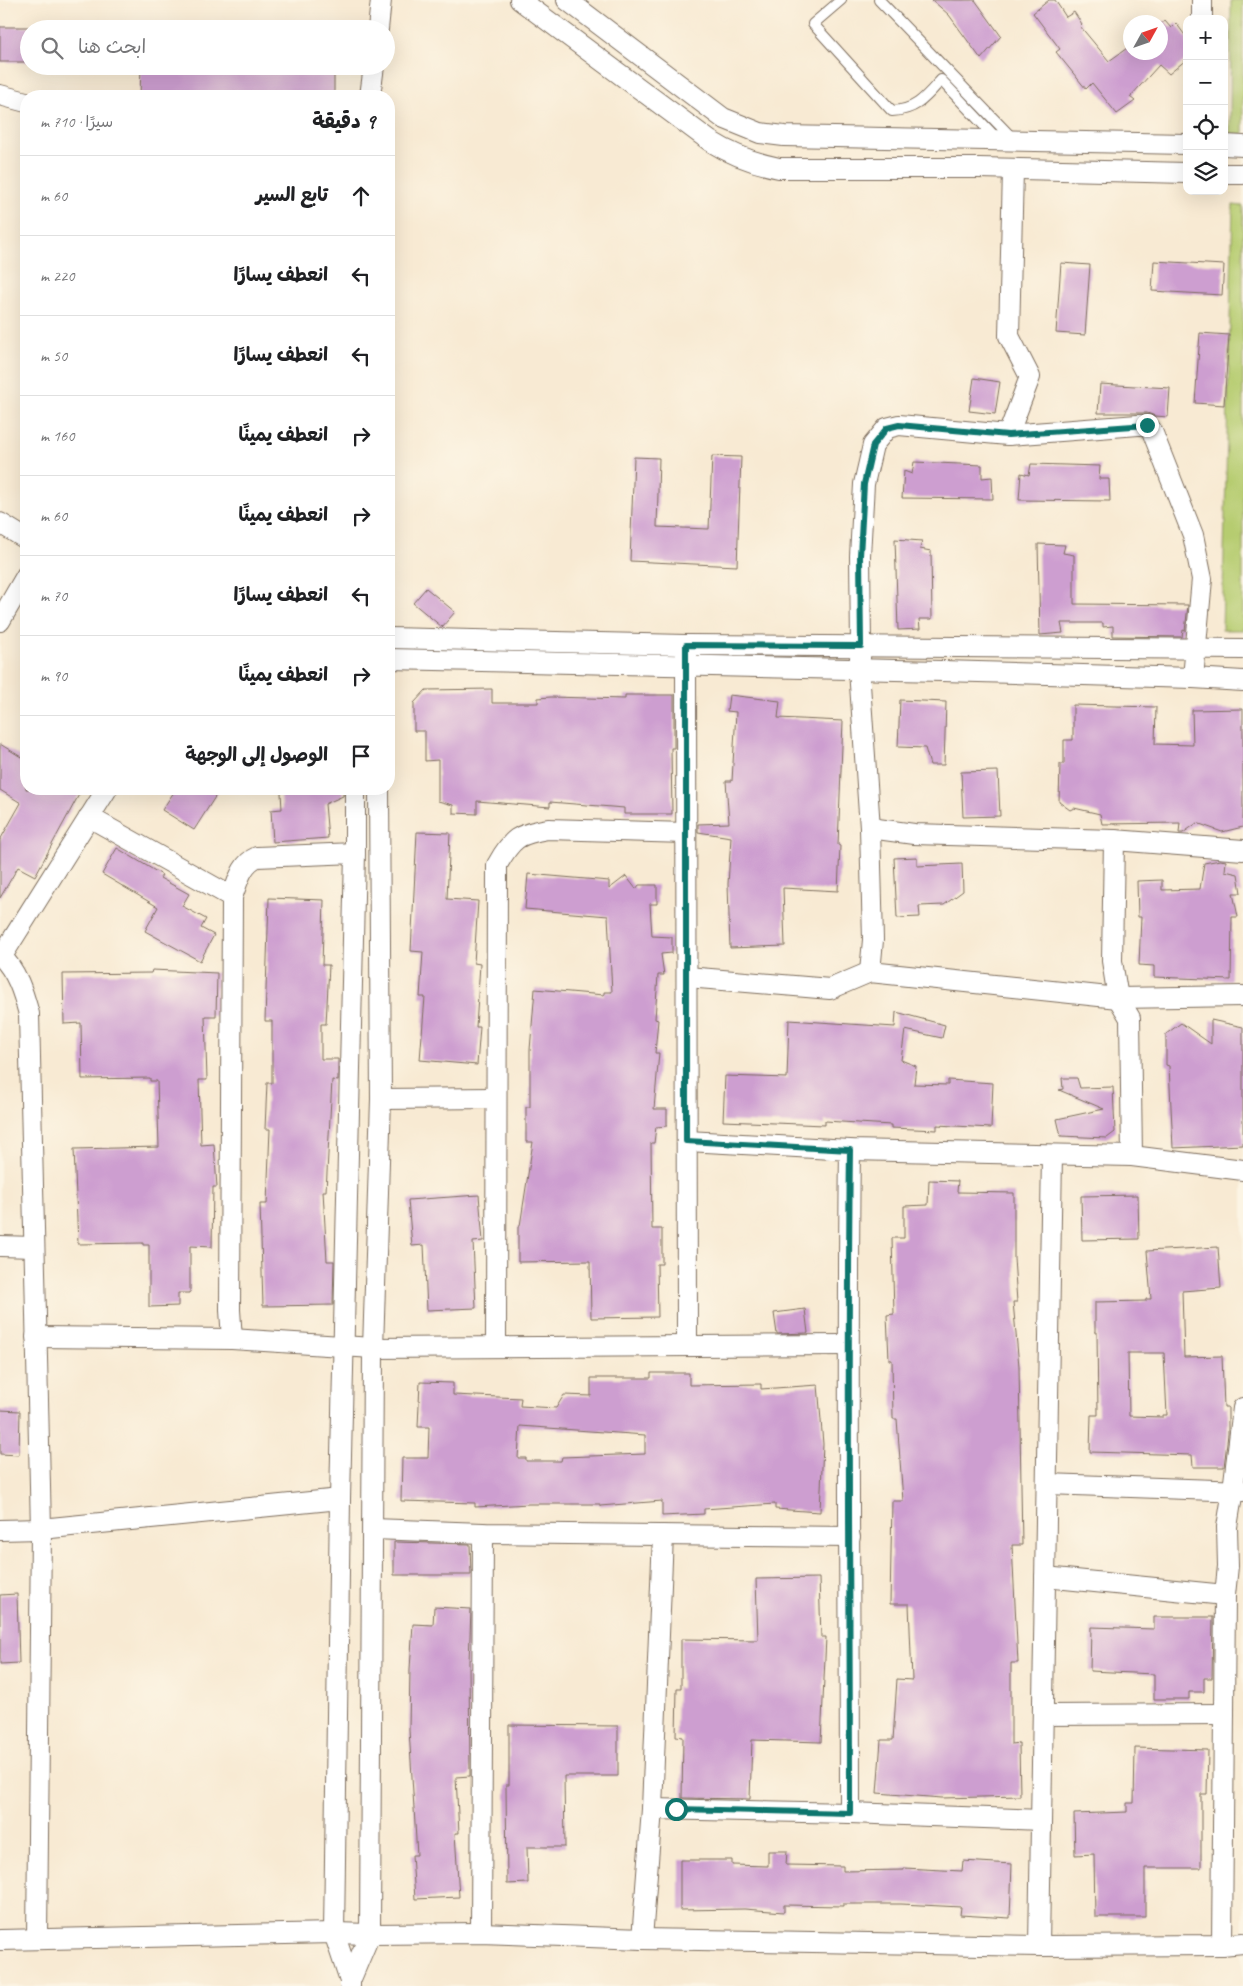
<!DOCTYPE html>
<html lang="ar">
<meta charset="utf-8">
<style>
:root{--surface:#fff;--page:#f6f6f6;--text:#202124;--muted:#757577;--line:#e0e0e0}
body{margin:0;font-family:Caveat,"Playpen Sans Arabic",sans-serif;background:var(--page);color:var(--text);direction:rtl}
.controls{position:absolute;right:15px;top:15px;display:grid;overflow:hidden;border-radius:10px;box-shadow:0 5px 20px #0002}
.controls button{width:45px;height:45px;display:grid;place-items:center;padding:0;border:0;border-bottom:1px solid var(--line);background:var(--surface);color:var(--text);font:25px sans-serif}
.compass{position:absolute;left:1123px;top:15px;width:45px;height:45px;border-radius:50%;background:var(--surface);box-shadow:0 5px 20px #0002;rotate:50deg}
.stop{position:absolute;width:15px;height:15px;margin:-11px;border:4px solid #0f766e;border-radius:50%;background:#fff}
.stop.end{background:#0f766e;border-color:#fff;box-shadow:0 1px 5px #0008}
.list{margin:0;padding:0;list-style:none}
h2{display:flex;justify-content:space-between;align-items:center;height:65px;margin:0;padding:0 20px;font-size:21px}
h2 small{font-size:16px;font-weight:400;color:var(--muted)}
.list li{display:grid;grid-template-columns:32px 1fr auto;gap:15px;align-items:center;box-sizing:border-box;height:80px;padding:0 20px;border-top:1px solid var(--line)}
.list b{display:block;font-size:19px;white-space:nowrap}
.list em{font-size:16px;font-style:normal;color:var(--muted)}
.icon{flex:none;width:28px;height:28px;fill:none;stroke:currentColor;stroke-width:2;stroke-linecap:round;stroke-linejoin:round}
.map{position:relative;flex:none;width:1243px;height:1986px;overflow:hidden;direction:ltr}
.search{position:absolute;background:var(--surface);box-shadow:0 5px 20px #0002;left:20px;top:20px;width:375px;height:55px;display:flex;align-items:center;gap:12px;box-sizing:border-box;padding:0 18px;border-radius:28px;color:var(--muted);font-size:19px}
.panel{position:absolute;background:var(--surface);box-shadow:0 5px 20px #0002;left:20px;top:90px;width:375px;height:705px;border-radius:20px;direction:rtl}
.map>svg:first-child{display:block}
</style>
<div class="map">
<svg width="1243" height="1986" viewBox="0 0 1243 1986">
<rect width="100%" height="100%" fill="#fcf5e5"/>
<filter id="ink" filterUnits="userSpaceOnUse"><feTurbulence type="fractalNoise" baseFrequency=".02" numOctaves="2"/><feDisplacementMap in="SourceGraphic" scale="10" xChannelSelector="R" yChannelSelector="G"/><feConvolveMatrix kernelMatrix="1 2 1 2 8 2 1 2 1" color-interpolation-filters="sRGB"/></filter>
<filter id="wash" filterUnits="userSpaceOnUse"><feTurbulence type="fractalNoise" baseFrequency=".0096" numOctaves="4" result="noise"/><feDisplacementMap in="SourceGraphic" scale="20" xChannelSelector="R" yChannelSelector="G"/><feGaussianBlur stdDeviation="1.12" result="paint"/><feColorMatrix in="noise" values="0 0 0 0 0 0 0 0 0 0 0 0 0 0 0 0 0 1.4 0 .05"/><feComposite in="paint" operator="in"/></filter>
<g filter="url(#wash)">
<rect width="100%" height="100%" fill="#f8ead3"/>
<g fill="#b6cc70" stroke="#787b47">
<polygon points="1231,0 1243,0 1243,134 1230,134"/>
<polygon points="1233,205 1243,206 1243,630 1222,630"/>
</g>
<g id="blocks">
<g fill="#cd9ed0" fill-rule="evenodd">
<polygon points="932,0 975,0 1001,36 981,59 949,15"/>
<polygon points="1049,0 1055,0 1066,17 1074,12 1082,24 1080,26 1109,61 1130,46 1130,52 1160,52 1160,24 1165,21 1171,28 1176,23 1187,38 1187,59 1169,74 1159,65 1130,97 1135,101 1117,114 1092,83 1086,89 1056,52 1060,49 1033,13"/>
<rect x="0" y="27" width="29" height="35"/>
<polygon points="141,66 334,66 334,96 140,96"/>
<polygon points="1154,261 1224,265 1222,295 1152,291"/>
<polygon points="1061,263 1090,265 1085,335 1056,333"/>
<polygon points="1200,333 1229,335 1224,405 1195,403"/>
<polygon points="974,378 1000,382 995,414 969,411"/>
<polygon points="1100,384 1170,388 1168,417 1155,416 1147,413 1098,413"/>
<polygon points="712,456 741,457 737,566 630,561 634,457 659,458 657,527 709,529"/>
<polygon points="914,462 982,465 982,478 992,477 993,499 902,498 904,471 912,474"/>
<polygon points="1031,464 1100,466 1099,479 1109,479 1110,501 1019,500 1021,473 1029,475"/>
<polygon points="895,539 922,541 920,549 931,551 932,619 919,619 920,629 898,630"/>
<polygon points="1038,544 1065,545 1063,553 1074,555 1074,604 1188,605 1185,631 1183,630 1182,637 1113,636 1113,626 1103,627 1103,623 1061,623 1063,633 1040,635"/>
<polygon points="426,588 455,612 442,627 413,603"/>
<polygon points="492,689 492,703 538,703 538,698 551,697 625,699 625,695 674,695 674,748 671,748 672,814 624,814 624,808 550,802 550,807 477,801 477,814 453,813 453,805 438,801 438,760 425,761 425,731 414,731 414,703 426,690"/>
<polygon points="729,695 780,701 778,718 843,721 838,845 840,846 838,891 783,888 785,946 730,948 728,884 731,837 698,832 698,824 729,823 726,781 732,781 736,712 727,711"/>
<polygon points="900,700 946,702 944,765 930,765 925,748 898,747"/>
<polygon points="1073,705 1156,707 1155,744 1193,745 1192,710 1243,709 1243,827 1222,832 1197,823 1183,833 1179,833 1180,823 1102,824 1100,814 1074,808 1070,810 1059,802 1060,764 1064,764 1064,740 1073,740"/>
<polygon points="0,744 26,760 26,789 82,789 35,876 18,867 0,898 0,840 21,803 0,790"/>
<polygon points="998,771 1000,816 963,817 961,772"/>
<polygon points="176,789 220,789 194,830 162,810"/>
<polygon points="290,789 343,789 343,796 325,804 328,838 273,842 271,810 282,809 281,793"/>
<polygon points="417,832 450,833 447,899 478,901 474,963 480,964 476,1027 480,1027 477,1065 420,1060 425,997 420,997 423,952 411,951"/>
<polygon points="117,848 162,875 160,878 189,894 182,906 206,919 201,928 214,935 200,961 145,931 158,907 102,874"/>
<polygon points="917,857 917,866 962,864 963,891 944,905 919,906 920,917 897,918 894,858"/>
<polygon points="1220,860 1226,861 1225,871 1238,874 1241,893 1233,893 1238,917 1232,917 1231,980 1154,977 1154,966 1139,965 1141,917 1138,917 1137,881 1162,880 1162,890 1200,889 1204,863"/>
<polygon points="528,874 609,881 609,889 626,876 636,889 639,885 657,885 657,904 650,904 652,936 672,937 672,953 661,954 664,975 658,975 655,1019 658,1020 655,1053 659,1053 654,1109 667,1109 667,1126 656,1127 654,1143 651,1143 652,1229 662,1229 662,1264 657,1264 658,1317 591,1318 590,1261 518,1262 518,1227 520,1226 533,1142 526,1142 526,1107 530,1107 530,1050 535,989 604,995 604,992 612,992 608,916 525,909"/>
<polygon points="269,898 324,900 322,965 329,965 326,1024 321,1024 321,1059 338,1059 338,1081 332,1080 326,1191 323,1191 327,1261 334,1261 333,1305 263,1306 260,1204 267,1204 270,1129 265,1129 267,1083 272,1083 272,1021 265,1021"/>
<polygon points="152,970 217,973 216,1016 205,1016 207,1080 199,1080 201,1145 214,1144 217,1187 213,1187 212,1247 190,1246 190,1293 178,1293 178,1306 149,1307 149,1245 143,1245 143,1243 78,1244 74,1149 159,1147 157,1081 150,1081 150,1078 82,1079 81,1023 64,1024 63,974 151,973"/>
<polygon points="896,1012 945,1025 942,1038 905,1030 901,1060 916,1066 914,1084 948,1085 948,1080 993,1083 991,1128 937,1125 937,1130 891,1128 891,1125 825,1121 825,1125 723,1121 725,1076 787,1078 789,1020 895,1027"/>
<polygon points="1211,1020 1243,1027 1243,1145 1173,1148 1169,1066 1166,1065 1166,1034 1181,1023 1211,1044"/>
<polygon points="1062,1078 1077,1078 1080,1088 1113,1087 1115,1132 1107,1138 1061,1136 1057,1119 1104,1109 1059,1090 1063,1089"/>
<polygon points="929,1180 958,1181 957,1192 1014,1193 1014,1258 1017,1302 1013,1302 1019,1366 1022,1545 1012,1545 1018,1663 1011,1663 1011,1744 1019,1743 1020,1796 942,1798 877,1793 881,1740 893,1740 897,1679 912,1680 909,1604 890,1604 892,1501 903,1501 897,1419 893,1419 892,1360 889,1360 887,1315 894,1314 892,1238 904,1238 904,1206 928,1205"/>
<polygon points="479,1195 483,1241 473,1242 476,1308 427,1310 424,1245 412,1246 408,1200"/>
<polygon points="1138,1195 1139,1239 1082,1240 1081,1196"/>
<path d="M1218,1247l3,41 -39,3 2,66 38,-1 2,51h4v27l-4,33h-31l-1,-12 -102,-3 1,-37h7l-1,-83h-2v-30l51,-1v-2h5l-4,-48zM1128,1353h36l3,62h-4v2l-34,-1z"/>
<polygon points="805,1309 808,1333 777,1334 774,1313"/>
<path d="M651,1373h38v12l72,-1v5l57,-4 5,59 -3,68 -45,-3v-5l-71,5v5l-42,2v-15l-62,5v-2h-71l-54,3v-4l-74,-2 1,-43h26l1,-31h-11l2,-45 33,1v12l68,3 -1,8 36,2 8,-13 27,1v-18h60zM520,1426l125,9v19l-83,3 -1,4h-35v-3h-8z"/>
<polygon points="0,1410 20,1411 19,1455 0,1454"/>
<polygon points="394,1542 470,1544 471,1575 394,1575"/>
<polygon points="819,1578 821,1637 826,1637 821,1742 752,1740 750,1799 682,1798 683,1737 676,1736 677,1688 681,1688 681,1639 758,1640 756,1579"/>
<polygon points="17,1594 19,1663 0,1664 0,1595"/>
<polygon points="434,1607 471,1609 469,1662 470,1776 456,1777 459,1833 455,1833 459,1897 415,1899 412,1855 417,1855 409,1730 410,1669 413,1624 433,1625"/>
<polygon points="1154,1617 1213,1617 1212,1678 1204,1678 1204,1692 1189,1692 1189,1699 1154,1699 1154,1674 1090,1671 1091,1627 1154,1629"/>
<polygon points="509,1725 618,1726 618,1776 564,1776 565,1847 527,1847 528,1883 507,1884 506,1785 509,1785"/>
<polygon points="1135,1748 1208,1750 1207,1794 1201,1794 1201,1868 1145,1868 1145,1917 1095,1917 1094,1854 1075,1855 1074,1814 1127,1812 1127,1803 1134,1803"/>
<polygon points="768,1851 787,1851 786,1865 843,1866 843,1871 904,1870 904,1868 962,1871 963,1861 1012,1864 1010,1918 960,1915 961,1907 901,1904 843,1904 843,1906 784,1905 784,1912 744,1909 680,1910 680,1860 732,1860 732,1865 768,1866"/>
</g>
</g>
</g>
<g filter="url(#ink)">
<use href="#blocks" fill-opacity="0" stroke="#7d6d5d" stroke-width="1"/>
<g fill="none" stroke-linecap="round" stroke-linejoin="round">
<defs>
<g id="lane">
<path d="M841,0l-28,24 79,87c24,-1 33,-13 49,-31l57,60"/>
<polyline points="879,0 1014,140"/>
</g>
<g id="street">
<path d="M520,0l190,141c22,14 44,22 69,27h200l208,5"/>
<polyline points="567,0 723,118 760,133 784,136 1187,144"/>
<polyline points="1202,19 1202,0"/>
<polyline points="378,29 381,0"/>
<polyline points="0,95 26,102"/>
<polyline points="370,96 374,66"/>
<polyline points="1224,145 1243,146"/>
<polyline points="1013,170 1009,336 1030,377 1008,435 899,425 887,428 873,445 864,484 860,556 861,646 859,670 870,828 914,834 1114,840 1243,850"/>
<polyline points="1224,174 1243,174"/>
<polyline points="1008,435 1138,425 1147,425 1152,431 1193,535 1202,579 1193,678"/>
<polyline points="0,523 26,539"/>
<polyline points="0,621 26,576"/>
<polyline points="389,638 686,645 1243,649"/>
<polyline points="686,652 687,1346"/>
<polyline points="389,659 942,671 1193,678 1243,681"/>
<polyline points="89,817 232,897"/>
<polyline points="870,828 873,940 870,972"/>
<polyline points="1114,840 1112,961 1118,998 1130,1018 1132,1156"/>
<path d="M0,955c17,16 23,37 29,59l12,515 -4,410"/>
<polyline points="2,956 107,789"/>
<polyline points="687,977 830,989 870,972 1118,998 1243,996"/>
<polyline points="381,1099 496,1098"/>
<polyline points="687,1141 850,1150 1132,1156 1243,1170"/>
<polyline points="0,1246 34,1247"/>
<polyline points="36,1337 232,1339 373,1348 848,1345"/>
<path d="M232,1339l-2,-29 2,-413c6,-15 9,-33 25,-40l98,-4"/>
<path d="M496,1347l1,-482c15,-27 21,-31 51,-36l138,4"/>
<polyline points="1047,1484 1243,1491"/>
<polyline points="373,1529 483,1533 850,1537"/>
<polyline points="0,1530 41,1529 340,1499"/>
<polyline points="1045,1577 1225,1595"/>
<polyline points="1043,1715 1224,1714"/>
<polyline points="652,1809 663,1535"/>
<path d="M850,1813c0,-221 -3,-442 0,-663"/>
<polyline points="481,1933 483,1533"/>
<polyline points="642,1939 652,1809 850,1813 1041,1820"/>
<polyline points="0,1940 334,1933 370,1934 481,1933 642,1939 1039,1946 1222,1945 1243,1943"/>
<polyline points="1222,1945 1225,1595 1228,1566 1227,1527 1233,1490 1243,1408"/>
<polyline points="1039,1946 1052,1155"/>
<polyline points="350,1981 334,1933 340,1499 355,853 355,789"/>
<polyline points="350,1986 350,1981 370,1934 373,1348 381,1099 379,789"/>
</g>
</defs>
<use href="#lane" stroke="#7d6d5d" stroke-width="12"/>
<use href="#street" stroke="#7d6d5d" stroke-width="22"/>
<use href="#lane" stroke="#fff" stroke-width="10"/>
<use href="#street" stroke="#fff" stroke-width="20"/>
</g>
</g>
<g fill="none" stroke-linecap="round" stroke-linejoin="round" filter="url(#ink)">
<path stroke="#0f766e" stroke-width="6" d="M676,1809l174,4c0,-221 -3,-442 0,-663l-164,-9v-496l175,1 -1,-90 4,-72 9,-39 14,-17 12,-3 109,10 139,-10"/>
</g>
</svg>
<div class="controls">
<button>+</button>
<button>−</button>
<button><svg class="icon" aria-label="locate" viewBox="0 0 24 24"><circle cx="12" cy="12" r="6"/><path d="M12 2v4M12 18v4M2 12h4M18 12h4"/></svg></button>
<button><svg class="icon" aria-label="layers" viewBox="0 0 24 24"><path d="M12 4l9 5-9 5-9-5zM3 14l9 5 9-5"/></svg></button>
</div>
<svg class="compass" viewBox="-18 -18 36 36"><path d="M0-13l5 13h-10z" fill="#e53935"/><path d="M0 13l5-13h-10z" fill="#757577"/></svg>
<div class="stop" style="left:676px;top:1809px"></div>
<div class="stop end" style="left:1147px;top:425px"></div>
<div class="search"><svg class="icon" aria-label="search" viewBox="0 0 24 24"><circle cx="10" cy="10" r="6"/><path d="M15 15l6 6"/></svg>ابحث هنا</div>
<section class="panel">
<h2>9 دقيقة<small>سيرًا · 710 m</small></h2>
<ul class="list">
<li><svg class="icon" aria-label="ahead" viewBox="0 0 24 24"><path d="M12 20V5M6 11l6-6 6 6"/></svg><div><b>تابع السير</b></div><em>60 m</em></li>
<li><svg class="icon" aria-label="left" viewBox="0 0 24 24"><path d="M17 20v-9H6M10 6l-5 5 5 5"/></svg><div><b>انعطف يسارًا</b></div><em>220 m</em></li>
<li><svg class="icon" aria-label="left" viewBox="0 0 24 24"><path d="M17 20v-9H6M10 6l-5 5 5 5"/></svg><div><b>انعطف يسارًا</b></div><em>50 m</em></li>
<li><svg class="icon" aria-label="right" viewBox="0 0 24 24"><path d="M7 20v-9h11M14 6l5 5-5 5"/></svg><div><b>انعطف يمينًا</b></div><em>160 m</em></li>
<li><svg class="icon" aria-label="right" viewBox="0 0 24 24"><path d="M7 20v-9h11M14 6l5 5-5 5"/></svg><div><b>انعطف يمينًا</b></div><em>60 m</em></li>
<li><svg class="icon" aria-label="left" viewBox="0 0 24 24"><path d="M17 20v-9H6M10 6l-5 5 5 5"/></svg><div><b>انعطف يسارًا</b></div><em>70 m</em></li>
<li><svg class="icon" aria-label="right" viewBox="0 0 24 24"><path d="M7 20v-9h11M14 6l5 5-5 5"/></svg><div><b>انعطف يمينًا</b></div><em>90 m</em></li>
<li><svg class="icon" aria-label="arrive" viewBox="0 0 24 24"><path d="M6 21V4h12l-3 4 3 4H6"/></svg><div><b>الوصول إلى الوجهة</b></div></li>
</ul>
</section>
</div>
